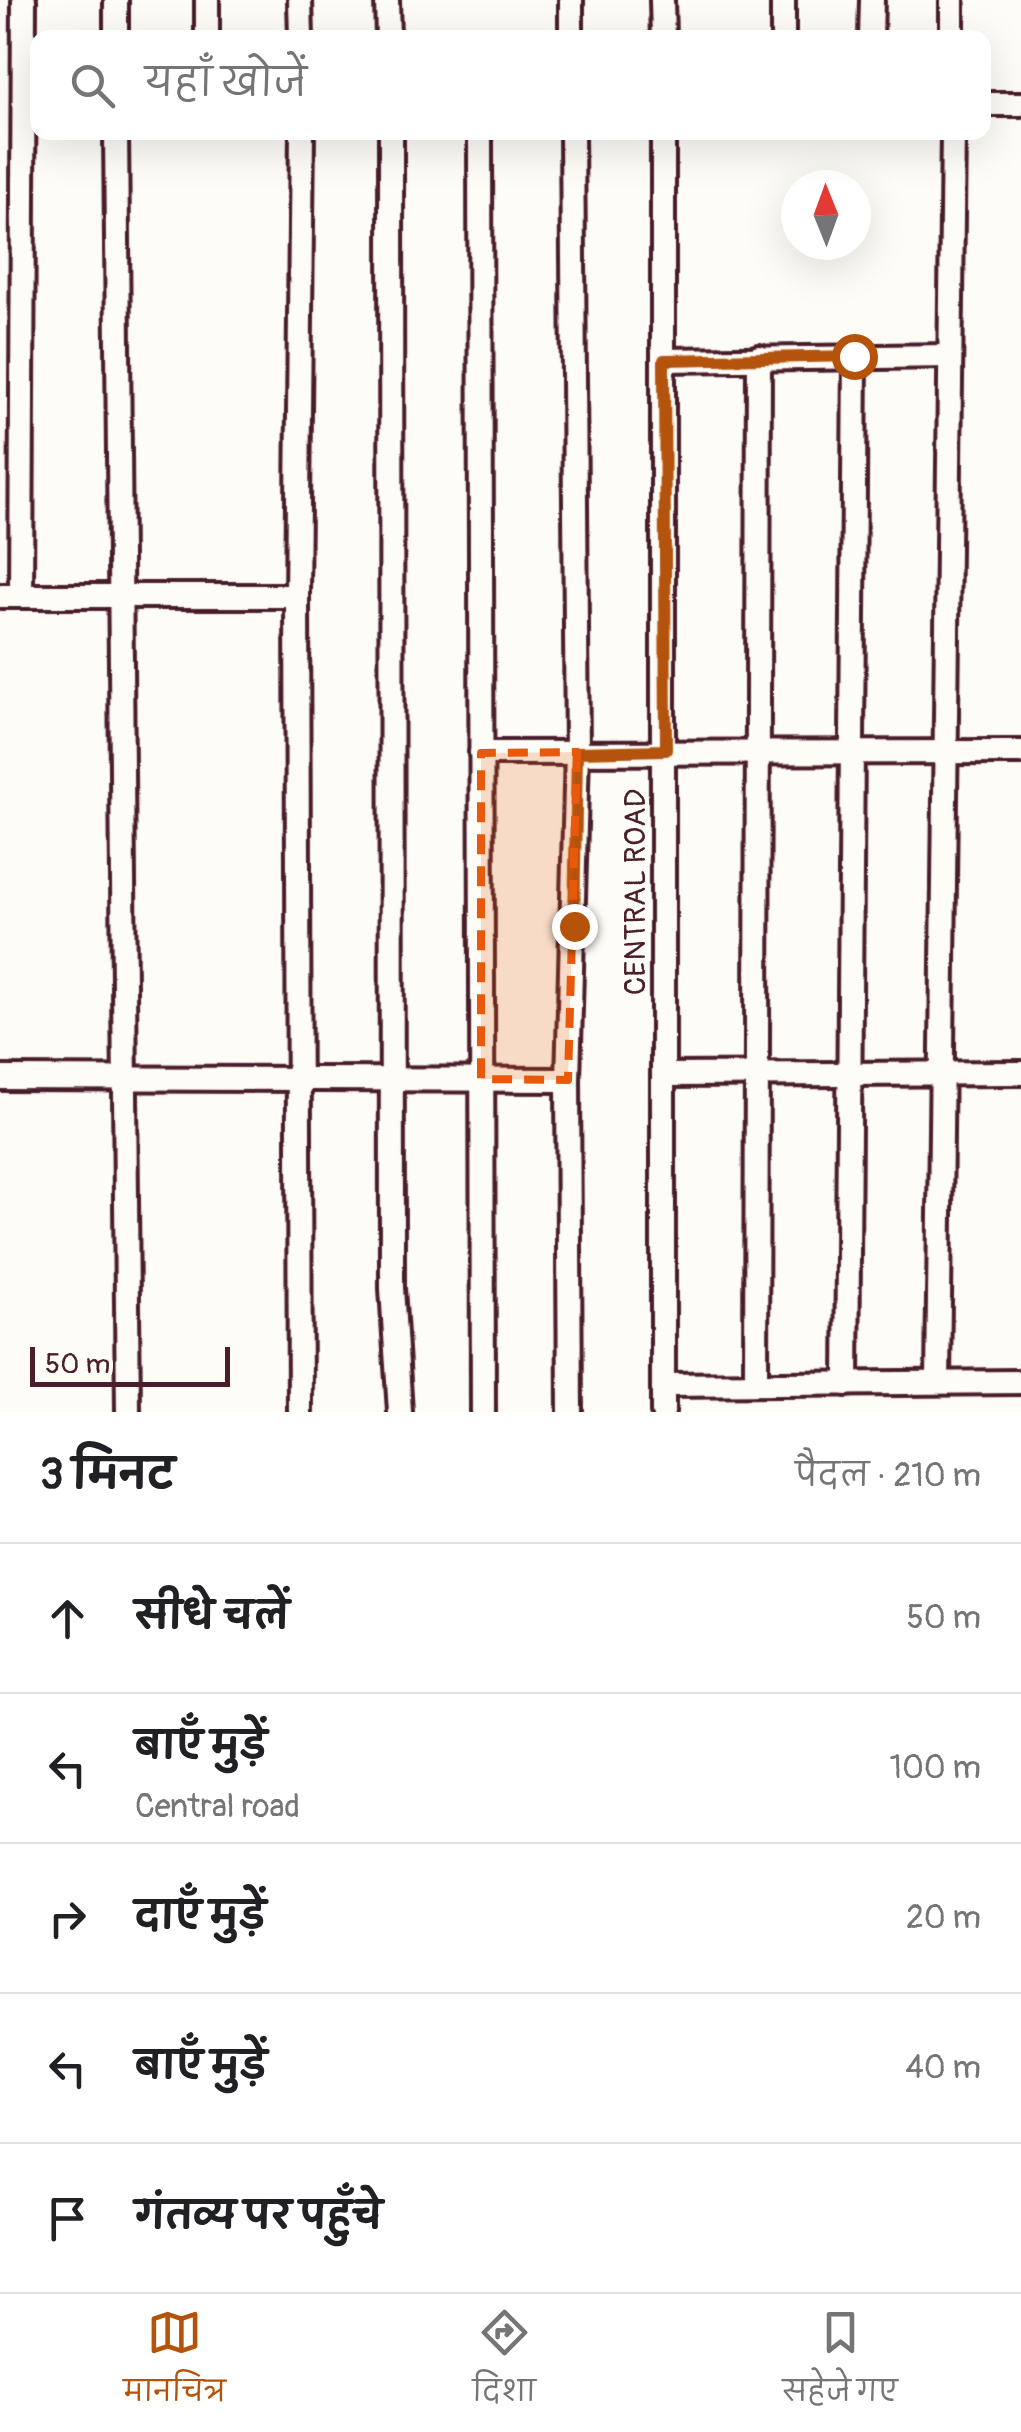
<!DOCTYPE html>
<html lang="hi">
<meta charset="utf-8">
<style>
:root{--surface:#fff;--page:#f2f2f2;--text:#202124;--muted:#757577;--line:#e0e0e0;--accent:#b45309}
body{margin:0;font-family:Pangolin,"Playpen Sans Deva",sans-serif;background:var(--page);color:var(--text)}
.compass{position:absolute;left:781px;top:170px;width:90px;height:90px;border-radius:50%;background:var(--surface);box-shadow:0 10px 40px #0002;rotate:359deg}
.scale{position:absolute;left:30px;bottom:25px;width:200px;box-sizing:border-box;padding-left:10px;border:5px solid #4a1f2b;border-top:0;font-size:28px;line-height:35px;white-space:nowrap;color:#4a1f2b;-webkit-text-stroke:8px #fdfcf7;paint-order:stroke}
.stop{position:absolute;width:30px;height:30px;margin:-22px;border:8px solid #b45309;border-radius:50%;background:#fff}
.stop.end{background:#b45309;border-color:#fff;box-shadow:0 2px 10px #0008}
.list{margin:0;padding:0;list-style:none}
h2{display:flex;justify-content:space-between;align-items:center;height:130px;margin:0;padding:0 40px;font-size:42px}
h2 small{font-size:32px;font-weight:400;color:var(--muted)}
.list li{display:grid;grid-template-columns:65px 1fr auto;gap:30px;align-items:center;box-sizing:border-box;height:150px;padding:0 40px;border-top:2px solid var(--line)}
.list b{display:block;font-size:38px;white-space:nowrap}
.list p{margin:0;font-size:32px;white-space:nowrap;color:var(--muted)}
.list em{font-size:32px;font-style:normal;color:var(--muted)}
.icon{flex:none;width:55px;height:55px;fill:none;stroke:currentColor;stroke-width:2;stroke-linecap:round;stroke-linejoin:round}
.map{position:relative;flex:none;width:1021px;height:1412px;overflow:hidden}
.search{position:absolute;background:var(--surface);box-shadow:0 10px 40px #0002;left:30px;right:30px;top:30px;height:110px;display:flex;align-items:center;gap:25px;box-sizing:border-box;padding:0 35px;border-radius:20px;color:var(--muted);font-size:38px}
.sheet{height:880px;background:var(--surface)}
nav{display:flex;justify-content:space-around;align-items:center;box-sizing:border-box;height:140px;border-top:2px solid var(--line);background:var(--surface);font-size:28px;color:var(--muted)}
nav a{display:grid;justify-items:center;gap:5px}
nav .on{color:var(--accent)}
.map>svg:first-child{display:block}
</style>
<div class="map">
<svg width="1021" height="1412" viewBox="0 0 1021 1412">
<rect width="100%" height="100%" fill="#fdfcf7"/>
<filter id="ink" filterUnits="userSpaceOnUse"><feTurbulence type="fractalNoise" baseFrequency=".01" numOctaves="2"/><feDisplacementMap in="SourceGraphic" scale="20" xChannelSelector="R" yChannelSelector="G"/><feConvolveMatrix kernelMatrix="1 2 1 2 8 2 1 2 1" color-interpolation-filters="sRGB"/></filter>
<g filter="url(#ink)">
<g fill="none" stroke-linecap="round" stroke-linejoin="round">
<defs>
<g id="minor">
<polyline points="116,0 116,38"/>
<polyline points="207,0 207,38"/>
<polyline points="300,0 301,38"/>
<polyline points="387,0 388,38"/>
<polyline points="571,0 571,38"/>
<polyline points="662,0 663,38"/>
<polyline points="783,0 783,38"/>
<polyline points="952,0 952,38"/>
<polyline points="871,38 872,0"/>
<polyline points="984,104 1021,104"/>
<polyline points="116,132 128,1412"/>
<polyline points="391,132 392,1288 400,1412"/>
<polyline points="480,132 483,1412"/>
<polyline points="663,132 663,1412"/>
<polyline points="664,360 950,356"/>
<polyline points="0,596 297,596"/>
<polyline points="21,596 24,0"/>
<polyline points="481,753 1021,752"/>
<polyline points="664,1075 1021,1073"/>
<polyline points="0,1078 568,1080"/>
<polyline points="938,1382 953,132"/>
<polyline points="756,1384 759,357"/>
<polyline points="847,1384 855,356"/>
<polyline points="664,1385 1021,1382"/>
<polyline points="300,1412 297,596 302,132"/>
<polyline points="570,1412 568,1080 577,752 572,132"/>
</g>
</defs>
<use href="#minor" stroke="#4a1f2b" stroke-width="30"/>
<use href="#minor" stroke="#fdfcf7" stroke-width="22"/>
</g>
</g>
<g fill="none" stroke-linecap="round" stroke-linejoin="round" filter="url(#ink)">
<polyline stroke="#b45309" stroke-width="12" points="574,926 577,752 666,750 664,360 854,356"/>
</g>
<path fill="#e8590c" fill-opacity="0.2" stroke="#e8590c" stroke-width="8" stroke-dasharray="20 12" stroke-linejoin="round" d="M577,752l-9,328 -87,-1v-326z"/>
<g text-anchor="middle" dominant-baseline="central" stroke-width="8" stroke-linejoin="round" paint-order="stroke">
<g font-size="30" fill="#4a1f2b" stroke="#fdfcf7">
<text transform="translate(635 892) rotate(-90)">CENTRAL ROAD</text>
</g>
</g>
</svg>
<svg class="compass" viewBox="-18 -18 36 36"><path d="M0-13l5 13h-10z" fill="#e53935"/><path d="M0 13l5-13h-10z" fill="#757577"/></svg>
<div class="scale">50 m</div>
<div class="stop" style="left:854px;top:356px"></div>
<div class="stop end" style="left:574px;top:926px"></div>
<div class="search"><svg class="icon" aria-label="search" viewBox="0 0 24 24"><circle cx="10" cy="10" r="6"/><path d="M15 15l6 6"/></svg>यहाँ खोजें</div>
</div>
<section class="sheet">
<h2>3 मिनट<small>पैदल · 210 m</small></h2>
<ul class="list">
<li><svg class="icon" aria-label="ahead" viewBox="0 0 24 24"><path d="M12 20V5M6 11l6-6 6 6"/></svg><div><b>सीधे चलें</b></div><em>50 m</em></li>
<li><svg class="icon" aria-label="left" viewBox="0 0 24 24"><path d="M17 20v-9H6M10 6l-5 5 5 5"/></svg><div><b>बाएँ मुड़ें</b><p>Central road</p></div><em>100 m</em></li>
<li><svg class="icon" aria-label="right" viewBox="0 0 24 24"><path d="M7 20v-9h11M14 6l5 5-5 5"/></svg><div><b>दाएँ मुड़ें</b></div><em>20 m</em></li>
<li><svg class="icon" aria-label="left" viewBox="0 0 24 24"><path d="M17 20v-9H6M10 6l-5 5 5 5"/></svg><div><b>बाएँ मुड़ें</b></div><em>40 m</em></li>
<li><svg class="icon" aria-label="arrive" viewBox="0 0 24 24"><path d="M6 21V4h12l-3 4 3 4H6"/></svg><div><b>गंतव्य पर पहुँचे</b></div></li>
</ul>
</section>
<nav>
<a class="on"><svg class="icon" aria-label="map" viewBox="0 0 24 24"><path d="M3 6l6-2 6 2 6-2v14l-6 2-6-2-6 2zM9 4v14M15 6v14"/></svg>मानचित्र</a>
<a><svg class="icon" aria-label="directions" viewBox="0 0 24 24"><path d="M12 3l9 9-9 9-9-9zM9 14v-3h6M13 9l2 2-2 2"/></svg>दिशा</a>
<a><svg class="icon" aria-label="saved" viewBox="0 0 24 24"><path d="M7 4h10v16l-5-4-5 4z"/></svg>सहेजे गए</a>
</nav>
